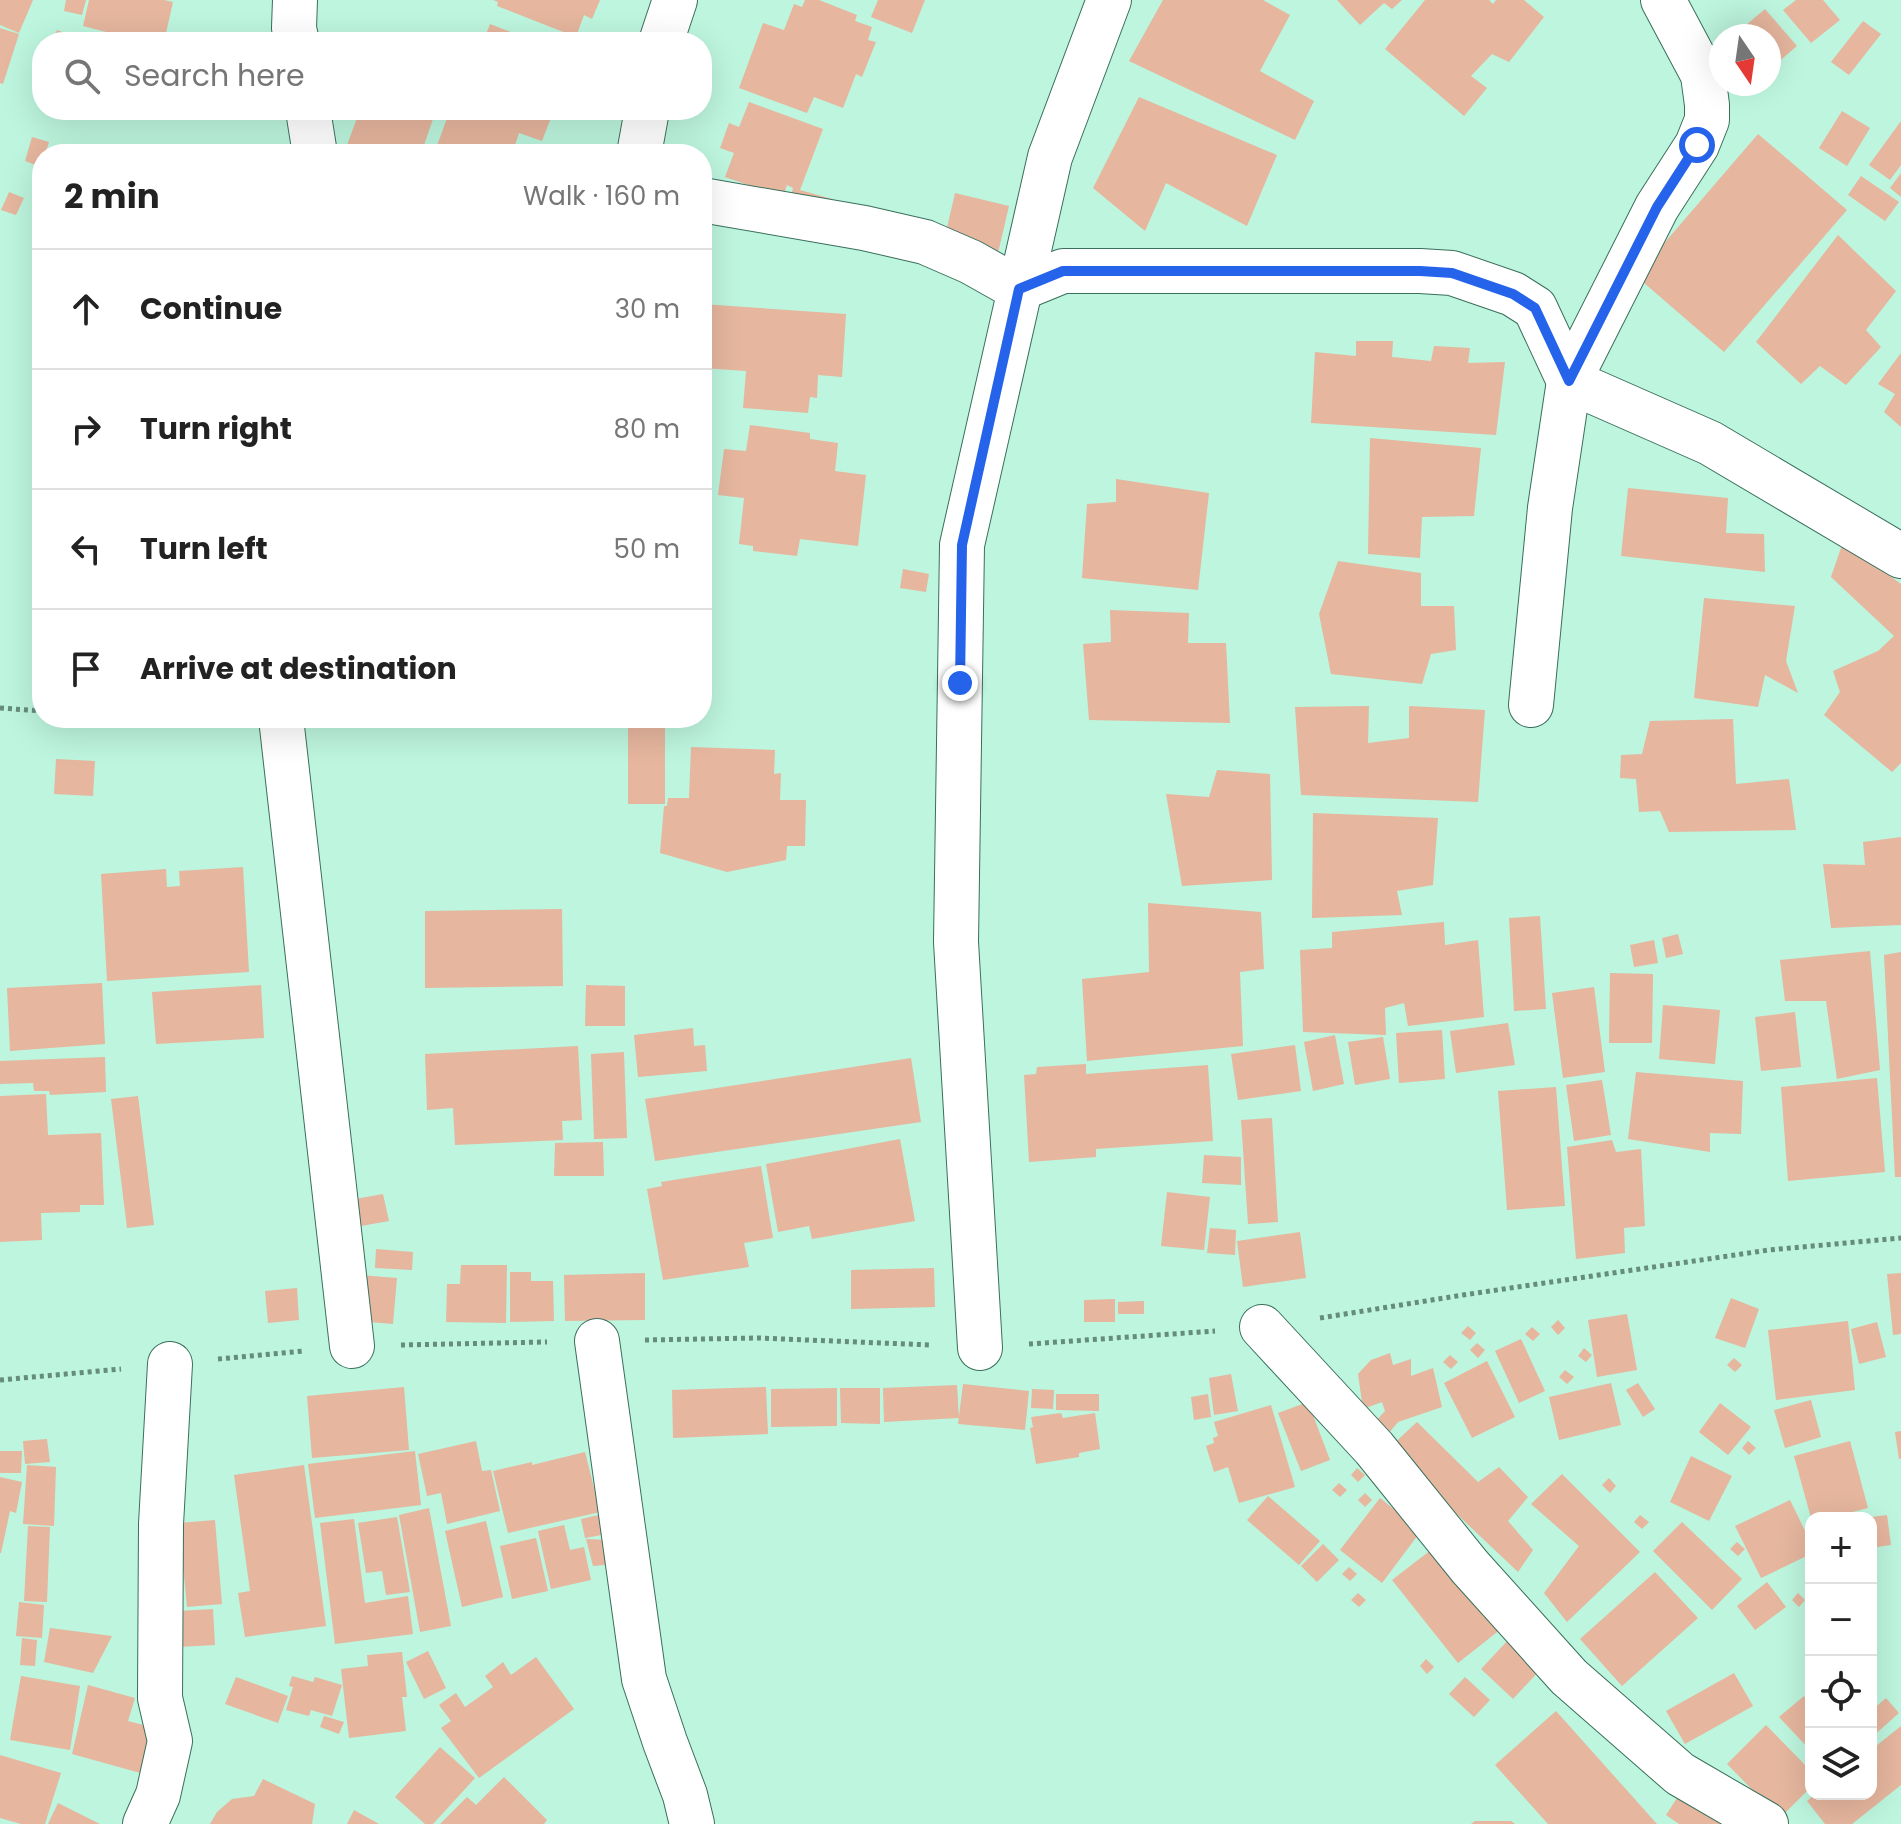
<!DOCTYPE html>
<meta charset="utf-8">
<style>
:root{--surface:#fff;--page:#f2f2f2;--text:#222;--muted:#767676;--line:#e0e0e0}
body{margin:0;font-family:Poppins,sans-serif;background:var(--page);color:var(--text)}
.controls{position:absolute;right:24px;bottom:24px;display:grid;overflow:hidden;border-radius:16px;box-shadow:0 8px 32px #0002}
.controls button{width:72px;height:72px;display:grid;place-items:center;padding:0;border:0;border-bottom:2px solid var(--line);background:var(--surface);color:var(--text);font:40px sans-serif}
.compass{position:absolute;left:1709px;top:24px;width:72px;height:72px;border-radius:50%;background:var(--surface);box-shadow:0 8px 32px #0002;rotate:167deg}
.stop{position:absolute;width:24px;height:24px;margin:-18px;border:6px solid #2563eb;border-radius:50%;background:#fff}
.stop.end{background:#2563eb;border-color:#fff;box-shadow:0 2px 8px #0008}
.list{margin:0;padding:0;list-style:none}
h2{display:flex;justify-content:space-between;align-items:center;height:104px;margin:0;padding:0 32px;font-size:34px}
h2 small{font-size:26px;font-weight:400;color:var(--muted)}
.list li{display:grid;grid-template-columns:52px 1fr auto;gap:24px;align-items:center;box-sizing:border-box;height:120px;padding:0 32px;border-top:2px solid var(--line)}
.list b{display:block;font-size:30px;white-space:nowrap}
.list em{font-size:26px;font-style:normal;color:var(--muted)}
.icon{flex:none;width:44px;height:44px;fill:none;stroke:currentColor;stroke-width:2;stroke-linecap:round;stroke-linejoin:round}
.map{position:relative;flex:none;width:1901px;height:1824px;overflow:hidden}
.search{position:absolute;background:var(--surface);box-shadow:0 8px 32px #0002;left:32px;top:32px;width:680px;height:88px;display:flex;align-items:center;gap:20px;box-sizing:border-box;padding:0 28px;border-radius:32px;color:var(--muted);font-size:30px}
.panel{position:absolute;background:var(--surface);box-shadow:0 8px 32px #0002;left:32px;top:144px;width:680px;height:584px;border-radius:32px}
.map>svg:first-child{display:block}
</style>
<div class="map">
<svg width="1901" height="1824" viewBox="0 0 1901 1824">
<rect width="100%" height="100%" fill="#bdf5de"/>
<g fill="#e6b69e">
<polygon points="0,0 33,0 19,33 0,25"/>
<polygon points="66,0 86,0 82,15 64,11"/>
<polygon points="89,0 164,0 173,2 164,42 153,42 128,37 127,42 125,42 105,37 106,32 83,26"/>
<polygon points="493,0 600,0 592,19 584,15 576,37 497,6 498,2"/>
<polygon points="805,0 819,0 857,15 855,21 872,27 868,40 876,42 862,77 856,74 843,108 814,97 807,113 739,88 763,23 784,30 794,4 802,7"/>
<polygon points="878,0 925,0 912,33 871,17"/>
<polygon points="1163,0 1263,0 1290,15 1260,71 1314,101 1295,140 1129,61"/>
<polygon points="1337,0 1402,0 1392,9 1384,3 1360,25"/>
<polygon points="1425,0 1489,0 1493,4 1496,0 1524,0 1544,17 1509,62 1492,54 1471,76 1487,88 1464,116 1385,49"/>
<polygon points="1796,0 1823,0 1840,20 1811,43 1783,10"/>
<polygon points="1765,9 1797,46 1769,70 1769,36 1733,36"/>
<polygon points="1863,21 1881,34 1849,75 1831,62"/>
<polygon points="490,24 537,42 475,42 478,34 485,37"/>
<polygon points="0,28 19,34 3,84 0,83"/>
<polygon points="57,30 70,35 67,42 52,42"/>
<polygon points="1139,97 1277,155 1247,226 1166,183 1145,231 1093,188"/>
<polygon points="749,102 823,129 800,190 832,199 828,213 789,203 793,188 787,185 783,197 725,177 734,153 720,148 729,123 739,127"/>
<polygon points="360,110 436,110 421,154 373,154 347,145"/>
<polygon points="450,110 554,110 542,141 519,133 512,154 434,154"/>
<polygon points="1842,111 1870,128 1847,166 1819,148"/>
<polygon points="1901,121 1901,165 1890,180 1869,165"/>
<polygon points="1758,134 1847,210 1724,352 1636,276"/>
<polygon points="32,137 49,142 45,154 42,154 41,167 25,161"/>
<polygon points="1901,173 1901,197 1890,188"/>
<polygon points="1861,176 1899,202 1885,221 1848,195"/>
<polygon points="9,192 24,198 16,215 1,210"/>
<polygon points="955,193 1009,206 998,253 944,241"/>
<polygon points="1838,235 1896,291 1866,330 1881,347 1846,385 1820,366 1801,384 1756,342"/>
<polygon points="702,304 846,314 842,377 818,375 817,398 810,397 808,413 743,408 746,371 702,368"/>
<polygon points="1356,341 1393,341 1392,357 1431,361 1434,346 1470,348 1468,363 1505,362 1496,435 1311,423 1315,352 1356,356"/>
<polygon points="1901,353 1901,427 1884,412 1895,394 1878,384"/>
<polygon points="750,425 810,433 810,439 838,443 835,471 866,475 858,546 800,539 797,556 753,551 753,546 739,544 744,498 718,495 724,449 746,451"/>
<polygon points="1370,438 1481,448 1474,516 1422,517 1420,558 1368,554"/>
<polygon points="1116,479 1209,493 1198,590 1082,578 1087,504 1116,502"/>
<polygon points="1628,488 1728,498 1726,533 1764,534 1765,572 1621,556"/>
<polygon points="1843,542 1901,584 1901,763 1892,772 1824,715 1840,692 1833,671 1878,651 1894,636 1831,577"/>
<polygon points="1338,561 1421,573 1421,606 1454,606 1456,650 1431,654 1422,684 1331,674 1319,614"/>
<polygon points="903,569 929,574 926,592 900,588"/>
<polygon points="1704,598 1795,606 1786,661 1798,693 1765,675 1758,707 1694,698"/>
<polygon points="1110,610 1189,613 1188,643 1226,643 1230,723 1089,720 1083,644 1111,642"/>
<polygon points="1369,706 1368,743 1409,738 1409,706 1485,710 1478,802 1301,795 1295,707"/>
<rect x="628" y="718" width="37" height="86"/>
<polygon points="1733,719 1736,784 1789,779 1796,830 1669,832 1660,811 1639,812 1636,779 1620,778 1621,755 1642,754 1650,721"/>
<polygon points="691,747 775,750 774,774 781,773 780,800 806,800 805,846 787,846 786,860 727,872 660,853 664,806 667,806 668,798 689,798"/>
<polygon points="56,759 95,761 93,796 54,794"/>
<polygon points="1217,770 1270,774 1272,880 1182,886 1166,794 1209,797"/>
<polygon points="1313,813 1438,818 1433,885 1397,891 1402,915 1312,918"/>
<polygon points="1901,837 1901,925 1831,928 1823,864 1865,865 1863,842"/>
<polygon points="243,867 249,972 107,981 101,874 166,869 167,887 180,886 179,871"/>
<polygon points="1148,903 1261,912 1264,969 1240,972 1243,1046 1087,1061 1082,979 1149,972"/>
<polygon points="562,909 563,986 425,988 425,911"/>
<polygon points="1540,916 1546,1009 1514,1011 1509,918"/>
<polygon points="1444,922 1445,945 1478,940 1484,1017 1408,1026 1404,1003 1385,1008 1386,1035 1303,1032 1300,950 1332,948 1332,932"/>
<polygon points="1678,934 1683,954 1666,958 1662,938"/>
<polygon points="1654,940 1658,963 1634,967 1630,945"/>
<polygon points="1870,951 1880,1070 1837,1079 1826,1001 1785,1001 1780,960"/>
<polygon points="1901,952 1901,1177 1895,1177 1884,955"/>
<polygon points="1610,973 1653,974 1652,1043 1609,1043"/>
<polygon points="102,983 105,1044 10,1051 7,988"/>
<polygon points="261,985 264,1038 156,1044 152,992"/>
<polygon points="586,985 625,986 625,1026 585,1026"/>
<polygon points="1594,987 1605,1072 1563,1078 1552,993"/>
<polygon points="1663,1005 1720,1010 1715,1064 1659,1059"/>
<polygon points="1795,1012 1801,1067 1761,1071 1755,1017"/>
<polygon points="1508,1023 1515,1065 1456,1073 1450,1031"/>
<polygon points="693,1028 694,1046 705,1045 707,1071 638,1077 634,1035"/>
<polygon points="1442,1030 1445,1079 1399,1083 1396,1033"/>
<polygon points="1335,1035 1344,1084 1313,1091 1304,1042"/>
<polygon points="1383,1037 1390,1079 1355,1085 1348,1042"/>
<polygon points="1295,1045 1301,1091 1238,1100 1231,1054"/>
<polygon points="578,1046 582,1120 562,1121 563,1140 455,1145 453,1108 427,1110 425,1054"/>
<polygon points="624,1052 627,1138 594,1139 591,1054"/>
<polygon points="105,1057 106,1092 50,1095 49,1091 34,1091 33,1083 0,1084 0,1061"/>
<polygon points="911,1058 921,1122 655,1161 645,1099"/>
<polygon points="1086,1064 1086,1074 1208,1065 1213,1141 1096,1149 1096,1157 1029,1162 1024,1075 1036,1074 1037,1067"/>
<polygon points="1636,1072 1743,1081 1741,1134 1710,1133 1710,1152 1628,1139"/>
<polygon points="1877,1078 1885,1172 1788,1181 1781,1087"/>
<polygon points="1602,1080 1611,1135 1574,1141 1566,1085"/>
<polygon points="1556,1087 1565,1206 1507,1210 1498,1091"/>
<polygon points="46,1094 48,1135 101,1133 104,1205 80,1205 80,1212 41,1213 42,1240 0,1242 0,1096"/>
<polygon points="138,1096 154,1225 127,1228 111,1099"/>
<polygon points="1272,1118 1278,1222 1248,1224 1241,1120"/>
<polygon points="900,1139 915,1221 812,1239 809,1226 778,1232 766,1164"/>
<polygon points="1612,1140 1616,1152 1641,1149 1645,1226 1624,1228 1625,1253 1576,1259 1567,1147"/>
<polygon points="603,1142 604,1176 554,1176 555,1143"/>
<polygon points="1204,1155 1241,1157 1241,1185 1202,1183"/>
<polygon points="761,1166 773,1238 744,1243 749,1267 663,1280 647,1189 662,1186 661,1182"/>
<polygon points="1167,1192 1210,1197 1204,1250 1161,1246"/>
<polygon points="383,1194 389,1221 361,1226 355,1199"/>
<polygon points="1210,1228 1236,1230 1235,1255 1207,1253"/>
<polygon points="1300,1232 1306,1278 1243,1287 1237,1241"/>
<polygon points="376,1249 413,1252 412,1270 375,1268"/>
<polygon points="461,1265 507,1265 506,1323 446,1322 447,1284 460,1284"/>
<polygon points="934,1268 935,1307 851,1309 851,1270"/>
<polygon points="510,1272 531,1272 531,1281 553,1281 554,1321 510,1322"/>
<polygon points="645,1273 645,1320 565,1321 564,1275"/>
<polygon points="1901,1273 1901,1334 1893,1335 1887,1274"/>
<polygon points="360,1275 397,1278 393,1324 356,1321"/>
<polygon points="297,1288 299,1320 268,1323 265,1291"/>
<polygon points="1731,1298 1759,1309 1745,1348 1715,1338"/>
<polygon points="1115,1299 1115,1322 1084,1322 1084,1300"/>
<polygon points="1144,1301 1144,1314 1118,1314 1118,1302"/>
<polygon points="1627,1314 1637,1370 1597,1377 1588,1320"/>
<polygon points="1558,1320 1565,1328 1558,1335 1551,1327"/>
<polygon points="1848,1321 1855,1390 1776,1400 1768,1330"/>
<polygon points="1877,1322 1886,1357 1859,1364 1851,1329"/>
<polygon points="1468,1326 1476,1333 1470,1340 1461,1333"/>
<polygon points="1532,1327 1540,1334 1533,1341 1525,1334"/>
<polygon points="1521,1339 1545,1391 1519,1403 1495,1351"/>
<polygon points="1477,1343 1485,1350 1478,1358 1470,1350"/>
<polygon points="1584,1348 1592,1355 1586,1362 1578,1356"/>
<polygon points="1390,1353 1393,1365 1411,1359 1411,1376 1433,1368 1442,1407 1398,1422 1388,1434 1375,1422 1385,1411 1382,1402 1363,1409 1358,1374 1371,1360"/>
<polygon points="1450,1355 1458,1362 1451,1369 1443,1362"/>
<polygon points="1734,1358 1742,1365 1735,1372 1727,1365"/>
<polygon points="1487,1361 1515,1417 1472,1438 1444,1383"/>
<polygon points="1565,1370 1574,1377 1567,1384 1559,1377"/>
<polygon points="1231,1374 1238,1411 1214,1415 1209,1378"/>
<polygon points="1611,1383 1621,1425 1559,1440 1549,1397"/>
<polygon points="1638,1383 1655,1409 1643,1417 1626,1390"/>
<polygon points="963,1384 1029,1391 1025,1430 958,1424"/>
<polygon points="957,1385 959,1418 884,1422 883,1388"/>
<polygon points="404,1387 409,1450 312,1458 307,1396"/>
<polygon points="766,1387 768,1434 673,1438 672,1390"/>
<polygon points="837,1388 837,1426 771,1427 771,1389"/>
<polygon points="840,1388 880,1388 880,1424 841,1423"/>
<polygon points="1032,1389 1054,1390 1053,1409 1031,1408"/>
<polygon points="1056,1394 1099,1394 1099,1411 1056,1410"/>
<polygon points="1208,1394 1211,1417 1194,1420 1191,1397"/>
<polygon points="1811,1400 1821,1437 1785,1448 1774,1410"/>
<polygon points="1308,1402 1330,1460 1301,1471 1278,1413"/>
<polygon points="1720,1403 1751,1427 1728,1455 1699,1432"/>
<polygon points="1271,1405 1295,1487 1239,1503 1228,1467 1214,1472 1206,1446 1214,1443 1213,1438 1218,1436 1214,1422"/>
<polygon points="1061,1413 1063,1418 1095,1413 1100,1449 1079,1453 1079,1457 1036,1464 1030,1428 1033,1427 1031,1417"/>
<polygon points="1417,1422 1478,1482 1499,1467 1528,1497 1508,1521 1533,1550 1518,1572 1388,1449"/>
<polygon points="1901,1431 1901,1459 1899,1459 1895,1432"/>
<polygon points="47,1439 50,1462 25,1464 23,1441"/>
<polygon points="476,1441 482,1471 491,1470 500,1511 447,1524 441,1493 427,1496 418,1454"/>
<polygon points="1748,1441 1756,1448 1749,1455 1742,1448"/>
<polygon points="1850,1441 1868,1508 1830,1518 1811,1518 1794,1456"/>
<polygon points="0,1451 22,1451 21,1473 0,1473"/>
<polygon points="415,1451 421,1505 315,1518 308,1464"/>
<polygon points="585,1452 600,1512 508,1533 493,1471 532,1462 532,1465"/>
<polygon points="1691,1456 1732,1476 1709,1521 1670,1502"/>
<polygon points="27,1465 56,1467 54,1526 23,1524"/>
<polygon points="304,1465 326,1626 245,1637 238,1593 250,1591 234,1475"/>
<polygon points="1357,1468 1365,1475 1358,1482 1351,1475"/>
<polygon points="1562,1474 1640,1552 1567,1622 1544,1593 1579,1546 1531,1504"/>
<polygon points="0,1477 22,1482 16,1513 10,1511 1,1553 0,1553"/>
<polygon points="1609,1478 1616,1486 1610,1493 1602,1485"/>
<polygon points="1339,1483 1347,1490 1340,1497 1332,1490"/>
<polygon points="1365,1493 1372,1500 1365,1507 1358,1500"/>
<polygon points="1268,1496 1320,1541 1299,1565 1247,1520"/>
<polygon points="1380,1498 1421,1531 1382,1583 1340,1550"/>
<polygon points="1790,1500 1811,1543 1811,1554 1761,1578 1735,1526"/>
<polygon points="429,1508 451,1626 420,1632 399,1515"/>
<polygon points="603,1514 607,1534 585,1538 581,1519"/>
<polygon points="1640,1515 1649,1522 1642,1529 1634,1522"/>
<polygon points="1887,1515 1891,1545 1871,1548 1871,1517"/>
<polygon points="397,1517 410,1592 386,1595 382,1571 366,1573 358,1523"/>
<polygon points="354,1519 365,1603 408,1596 413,1634 335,1644 320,1523"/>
<polygon points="215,1520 222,1604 187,1607 179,1523"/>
<polygon points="486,1521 503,1597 462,1607 445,1531"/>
<polygon points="1682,1522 1742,1579 1712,1610 1653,1551"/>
<polygon points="564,1525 570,1550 584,1547 591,1580 551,1589 538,1531"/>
<polygon points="28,1526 50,1527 47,1602 24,1601"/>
<polygon points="536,1538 548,1591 512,1599 500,1546"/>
<polygon points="586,1539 609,1540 614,1564 593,1566"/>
<polygon points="1737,1542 1745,1549 1738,1556 1730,1549"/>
<polygon points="1440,1543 1506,1625 1458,1663 1392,1580"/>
<polygon points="1323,1544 1339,1560 1317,1582 1301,1566"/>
<polygon points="1349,1567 1357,1574 1350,1581 1342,1574"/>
<polygon points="1655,1572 1698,1618 1622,1686 1580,1639"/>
<polygon points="1767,1582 1786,1607 1755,1630 1737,1606"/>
<polygon points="1358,1593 1366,1600 1359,1607 1351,1600"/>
<polygon points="1798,1593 1805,1600 1799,1607 1792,1600"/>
<polygon points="19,1602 44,1605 42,1638 16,1636"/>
<polygon points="213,1609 215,1645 179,1647 177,1611"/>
<polygon points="50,1628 112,1636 93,1673 44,1662"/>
<polygon points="22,1638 37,1640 35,1666 20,1665"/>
<polygon points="1510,1638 1542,1668 1513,1699 1481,1669"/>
<polygon points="428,1651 446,1688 424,1699 406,1662"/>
<polygon points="402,1652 407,1697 402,1697 406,1731 349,1738 341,1669 368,1666 367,1655"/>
<polygon points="536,1657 574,1709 479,1778 441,1728 451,1721 439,1705 456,1693 465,1707 493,1687 485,1676 503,1662 511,1675"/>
<polygon points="1426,1659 1434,1667 1427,1674 1420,1666"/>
<polygon points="1734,1673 1753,1706 1685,1744 1666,1711"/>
<polygon points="21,1676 80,1686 70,1750 10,1740"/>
<polygon points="292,1676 313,1682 315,1677 342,1685 332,1716 311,1710 309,1716 286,1710 293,1687 289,1686"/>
<polygon points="236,1677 288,1696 278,1723 225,1704"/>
<polygon points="1465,1677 1490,1700 1474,1717 1449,1694"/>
<polygon points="88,1685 135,1698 128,1721 151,1727 144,1774 72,1754"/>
<polygon points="1804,1696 1811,1704 1811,1751 1779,1717"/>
<polygon points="1886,1698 1899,1713 1871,1738 1871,1711"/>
<polygon points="1556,1711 1657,1824 1548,1824 1495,1765"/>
<polygon points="324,1716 344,1722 339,1734 320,1727"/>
<polygon points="1766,1725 1811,1771 1811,1787 1780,1818 1727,1764"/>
<polygon points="1901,1726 1901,1785 1852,1824 1825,1824 1807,1801 1815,1794 1871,1794 1871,1750"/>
<polygon points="440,1747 475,1778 433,1824 425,1824 395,1797"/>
<polygon points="0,1755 61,1773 45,1824 21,1824 0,1818"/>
<polygon points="504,1777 547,1820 544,1824 440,1824 467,1797 476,1805"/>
<polygon points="263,1779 315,1804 312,1824 210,1824 217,1812 232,1799 254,1796"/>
<polygon points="1681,1792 1728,1824 1679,1824 1666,1815"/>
<polygon points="58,1803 100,1824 48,1824"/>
<polygon points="354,1810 379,1824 347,1824"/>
<polygon points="1475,1821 1511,1821 1515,1824 1471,1824"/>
</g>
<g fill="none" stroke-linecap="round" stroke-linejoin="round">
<defs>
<g id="minor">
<polyline points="295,0 294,28 297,42"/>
<polyline points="661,42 675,0"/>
<polyline points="308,110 315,154"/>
<polyline points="639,154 647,110"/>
<polyline points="702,200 864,228 925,242 971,262 1019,289 1063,271 1420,271 1452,273 1513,294 1535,308 1569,381 1710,443 1901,556"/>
<polyline points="1531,705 1550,508 1569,381 1657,207 1697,145 1707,120 1707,105 1703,75 1663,0"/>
<polyline points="281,718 352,1346"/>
<polyline points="1262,1327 1374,1448 1470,1567 1569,1677 1680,1774 1766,1824"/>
<polyline points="597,1341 644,1679 665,1742 685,1795 692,1824"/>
<polyline points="980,1348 956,942 962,545 1050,157 1109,0"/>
<polyline points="145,1824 158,1795 170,1741 160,1698 161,1524 170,1364"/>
</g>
</defs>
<use href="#minor" stroke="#3a6f5c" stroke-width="46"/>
<g stroke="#658c7c" stroke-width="5" stroke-dasharray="4 4" stroke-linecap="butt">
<polyline points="0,708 42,711"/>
<polyline points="1320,1318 1463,1295 1769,1250 1901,1238"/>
<polyline points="645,1340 758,1338 931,1345"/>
<polyline points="1029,1344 1215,1331"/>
<polyline points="401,1345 547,1342"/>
<polyline points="218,1359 304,1351"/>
<polyline points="0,1380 121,1369"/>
</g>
<use href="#minor" stroke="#fff" stroke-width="44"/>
</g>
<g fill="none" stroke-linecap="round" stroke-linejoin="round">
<polyline stroke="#2563eb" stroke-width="10" points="960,683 962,545 1019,289 1063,271 1420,271 1452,273 1513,294 1535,308 1569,381 1657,207 1697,145"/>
</g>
</svg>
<div class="controls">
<button>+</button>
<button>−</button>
<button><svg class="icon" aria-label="locate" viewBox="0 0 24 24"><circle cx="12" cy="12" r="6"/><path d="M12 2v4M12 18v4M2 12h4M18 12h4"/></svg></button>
<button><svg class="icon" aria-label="layers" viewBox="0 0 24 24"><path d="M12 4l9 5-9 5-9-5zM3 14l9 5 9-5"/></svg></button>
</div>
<svg class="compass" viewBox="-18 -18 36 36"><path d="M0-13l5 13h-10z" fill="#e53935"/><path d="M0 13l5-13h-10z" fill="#767676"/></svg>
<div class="stop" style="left:1697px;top:145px"></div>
<div class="stop end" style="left:960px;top:683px"></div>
<div class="search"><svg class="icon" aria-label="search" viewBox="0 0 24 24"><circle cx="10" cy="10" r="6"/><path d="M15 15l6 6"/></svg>Search here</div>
<section class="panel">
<h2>2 min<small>Walk · 160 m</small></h2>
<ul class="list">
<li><svg class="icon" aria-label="ahead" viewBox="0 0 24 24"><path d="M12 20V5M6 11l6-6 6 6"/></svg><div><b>Continue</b></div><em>30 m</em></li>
<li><svg class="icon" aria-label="right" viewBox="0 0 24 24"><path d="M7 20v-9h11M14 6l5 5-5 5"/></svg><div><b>Turn right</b></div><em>80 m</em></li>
<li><svg class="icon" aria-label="left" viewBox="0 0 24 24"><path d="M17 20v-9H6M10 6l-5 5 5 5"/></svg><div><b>Turn left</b></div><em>50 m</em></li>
<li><svg class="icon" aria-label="arrive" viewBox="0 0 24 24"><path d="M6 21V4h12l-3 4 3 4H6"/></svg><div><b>Arrive at destination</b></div></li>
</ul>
</section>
</div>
